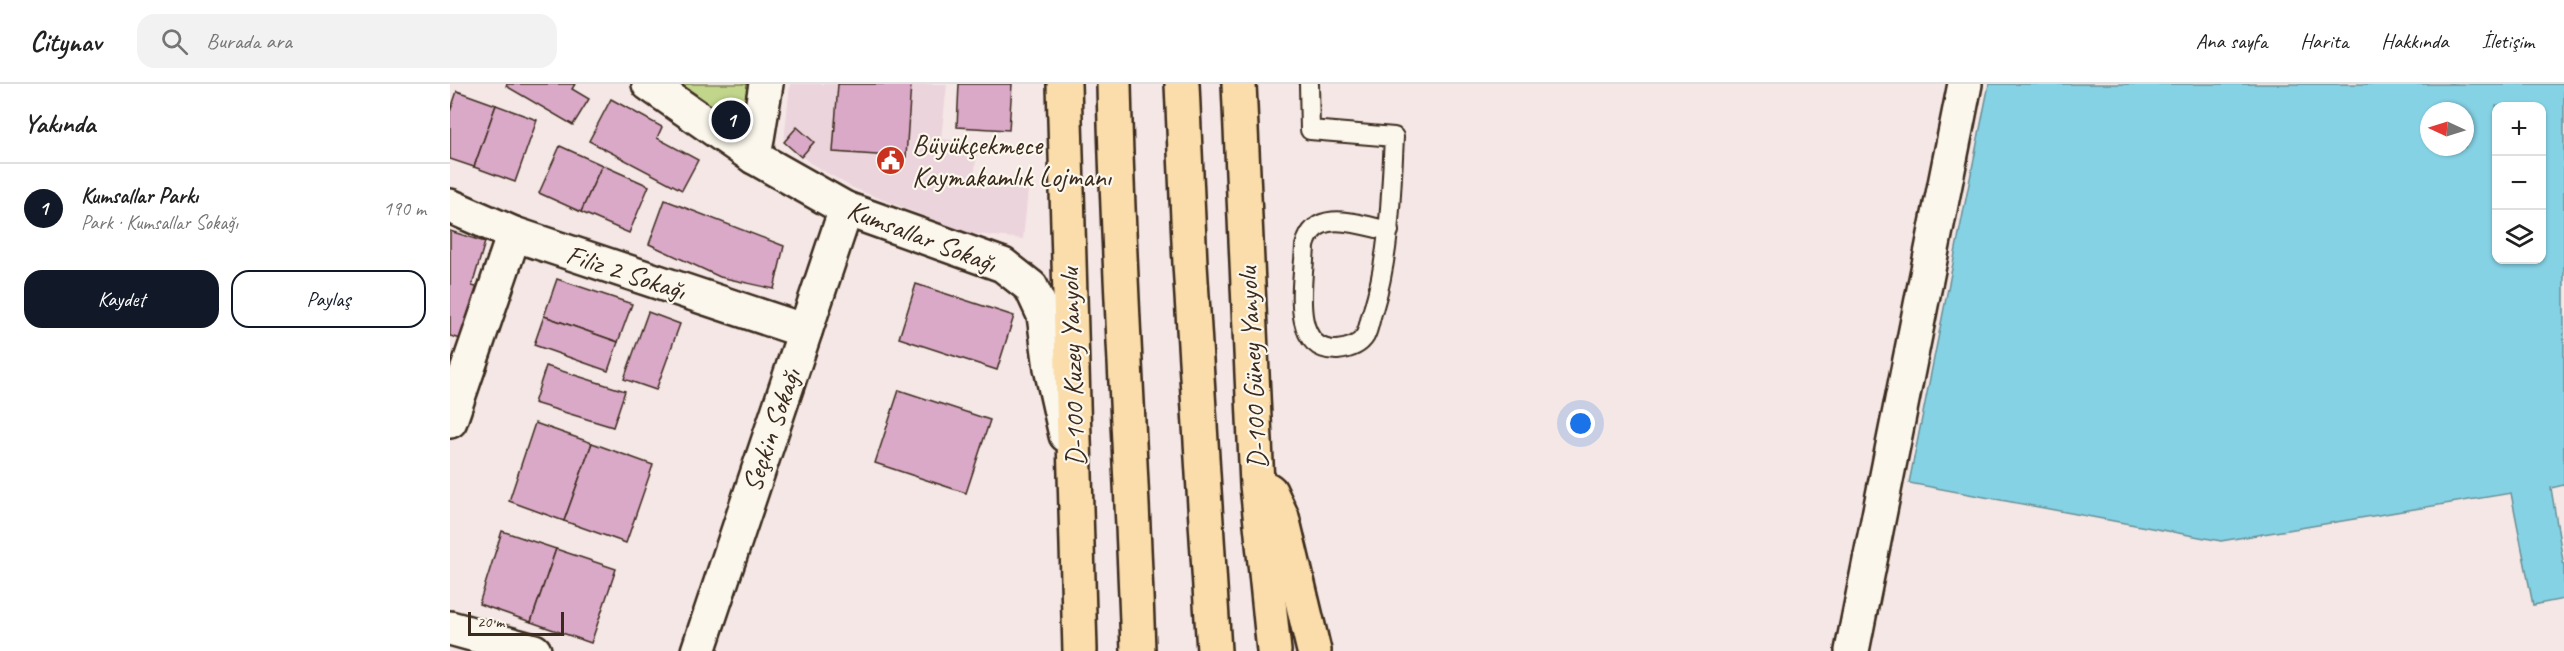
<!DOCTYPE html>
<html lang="tr">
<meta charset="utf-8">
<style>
:root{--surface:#fff;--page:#f2f2f2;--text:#222;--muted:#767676;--line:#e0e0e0;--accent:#111827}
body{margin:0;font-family:Caveat,sans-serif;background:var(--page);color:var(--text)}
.controls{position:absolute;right:18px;top:18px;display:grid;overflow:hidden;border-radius:12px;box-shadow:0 2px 4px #0004}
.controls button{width:54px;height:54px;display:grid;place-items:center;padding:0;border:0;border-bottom:2px solid var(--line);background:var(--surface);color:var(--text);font:30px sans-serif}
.compass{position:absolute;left:1970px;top:18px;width:54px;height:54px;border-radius:50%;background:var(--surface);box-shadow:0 2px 4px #0004;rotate:274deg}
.scale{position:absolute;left:18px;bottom:15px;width:96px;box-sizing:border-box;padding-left:6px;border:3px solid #3b2a1e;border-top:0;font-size:16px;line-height:21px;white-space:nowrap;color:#3b2a1e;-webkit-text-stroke:4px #fbf7ec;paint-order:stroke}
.you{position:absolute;left:1131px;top:340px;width:21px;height:21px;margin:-15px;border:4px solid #fff;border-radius:50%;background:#1a73e8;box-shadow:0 0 0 9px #1a73e833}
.badge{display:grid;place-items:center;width:39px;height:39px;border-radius:50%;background:var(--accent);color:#fff;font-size:20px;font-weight:700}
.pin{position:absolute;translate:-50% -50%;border:3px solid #fff;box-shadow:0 2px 6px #0006}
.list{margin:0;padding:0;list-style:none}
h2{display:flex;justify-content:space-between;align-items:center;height:78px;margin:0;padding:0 24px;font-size:26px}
h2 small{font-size:20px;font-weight:400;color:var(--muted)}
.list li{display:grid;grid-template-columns:39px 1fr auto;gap:18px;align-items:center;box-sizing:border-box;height:90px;padding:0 24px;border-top:2px solid var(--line)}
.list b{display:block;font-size:22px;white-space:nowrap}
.list p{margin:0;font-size:20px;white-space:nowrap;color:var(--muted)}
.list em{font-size:20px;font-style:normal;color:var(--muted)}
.actions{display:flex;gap:12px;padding:18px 24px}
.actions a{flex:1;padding:14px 0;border:2px solid var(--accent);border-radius:18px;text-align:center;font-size:21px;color:var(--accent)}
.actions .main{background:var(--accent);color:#fff}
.icon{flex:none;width:33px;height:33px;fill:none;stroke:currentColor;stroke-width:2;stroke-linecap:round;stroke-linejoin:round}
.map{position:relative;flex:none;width:2114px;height:567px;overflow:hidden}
header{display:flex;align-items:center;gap:36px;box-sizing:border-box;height:84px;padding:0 30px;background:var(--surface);border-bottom:2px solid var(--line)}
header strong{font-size:28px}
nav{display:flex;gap:33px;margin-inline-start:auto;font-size:21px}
.search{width:420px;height:54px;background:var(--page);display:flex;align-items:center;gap:15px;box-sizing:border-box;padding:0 21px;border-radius:18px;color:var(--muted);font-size:22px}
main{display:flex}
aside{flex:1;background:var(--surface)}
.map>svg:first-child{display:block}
</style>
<header>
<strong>Citynav</strong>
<div class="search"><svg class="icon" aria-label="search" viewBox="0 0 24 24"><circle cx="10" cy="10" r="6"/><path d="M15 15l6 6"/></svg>Burada ara</div>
<nav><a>Ana sayfa</a><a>Harita</a><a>Hakkında</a><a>İletişim</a></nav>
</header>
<main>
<aside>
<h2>Yakında<small></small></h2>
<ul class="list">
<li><span class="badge">1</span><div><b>Kumsallar Parkı</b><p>Park · Kumsallar Sokağı</p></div><em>190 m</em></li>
</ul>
<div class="actions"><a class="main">Kaydet</a><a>Paylaş</a></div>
</aside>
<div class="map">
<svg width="2114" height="567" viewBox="0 0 2114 567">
<rect width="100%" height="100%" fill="#f4e7e5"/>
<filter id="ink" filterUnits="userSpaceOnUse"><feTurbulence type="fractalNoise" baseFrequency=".0167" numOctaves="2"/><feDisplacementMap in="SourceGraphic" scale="12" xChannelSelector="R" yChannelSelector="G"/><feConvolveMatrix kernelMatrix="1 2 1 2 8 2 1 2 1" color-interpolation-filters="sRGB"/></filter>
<g filter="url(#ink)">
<polygon fill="#ecd4dc" points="340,0 497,0 491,55 528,59 523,100 578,106 573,155 517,149 401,103 360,79 334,58"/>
<polygon fill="#c1d58b" stroke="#7e8054" stroke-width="1.5" points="199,0 316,0 304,73"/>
<path fill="#85d2e5" stroke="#678f95" stroke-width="1.5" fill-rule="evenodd" d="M1539,0h575v401l-13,3 13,79v32l-31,6 -22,-112 -290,48 -312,-58zM2046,22h46v154h-46zM1979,27h36v36h-36z"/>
<g fill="#daa9c7" stroke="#3b2a1e" stroke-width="1.5">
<polygon points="57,0 125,0 122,5 139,15 123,41 56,2"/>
<polygon points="388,0 461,0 456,73 383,68"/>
<polygon points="509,0 562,0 559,46 507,43"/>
<polygon points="7,7 46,21 24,83 0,75 0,28"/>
<polygon points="161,15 212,43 207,54 248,76 232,106 139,57"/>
<polygon points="46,21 87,36 65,98 24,83"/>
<polygon points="347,43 364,58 351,73 334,58"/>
<polygon points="110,62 152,81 131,128 89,109"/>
<polygon points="152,81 199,102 179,149 131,128"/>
<polygon points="215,116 334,162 324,205 270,193 199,160"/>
<polygon points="0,147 35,158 22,202 30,204 15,256 0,252"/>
<polygon points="107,195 182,220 168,258 94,232"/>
<polygon points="466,200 564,232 547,286 449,254"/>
<polygon points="198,228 230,240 206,306 174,295"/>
<polygon points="94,232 168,258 158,287 84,261"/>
<polygon points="96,282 175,307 163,343 84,319"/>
<polygon points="449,306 540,336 516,409 425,379"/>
<polygon points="85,339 142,359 114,437 59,417"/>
<polygon points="142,359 203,381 176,459 114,437"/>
<polygon points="52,447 106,465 81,538 29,520"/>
<polygon points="106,465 166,485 141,559 81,538"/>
</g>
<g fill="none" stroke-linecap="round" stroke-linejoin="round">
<defs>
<path id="service" d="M859,0l1,46 84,7c-3,58 -4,117 -21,173 -3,8 -4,19 -8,26 -6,10 -18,13 -28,14 -49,1 -33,-73 -32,-104 10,-40 55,-21 84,-15"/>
<g id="minor">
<polyline points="199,0 304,73 396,125 553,181 581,203 594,231 601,284 616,351"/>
<polyline points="304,73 316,0"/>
<polyline points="0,122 64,150 355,247"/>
<polyline points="0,337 64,150"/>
<polyline points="0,544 84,567"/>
<polyline points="248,567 396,125"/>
<polyline points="1402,567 1515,0"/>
</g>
<g id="primary">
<polyline points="614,0 630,567"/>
<polyline points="789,0 807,401 824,567"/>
<polyline points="817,405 820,407 832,433 864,567"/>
</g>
<g id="trunk">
<path d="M664,0c4,189 18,378 24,567"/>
<polyline points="732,0 740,180 764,567"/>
</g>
</defs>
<use href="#service" stroke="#3b2a1e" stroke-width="22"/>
<use href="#minor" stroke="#3b2a1e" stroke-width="38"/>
<use href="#primary" stroke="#3b2a1e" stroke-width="38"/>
<use href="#trunk" stroke="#3b2a1e" stroke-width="38"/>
<use href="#service" stroke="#fbf7ec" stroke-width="18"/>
<use href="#minor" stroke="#fbf7ec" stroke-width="33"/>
<use href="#primary" stroke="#faddab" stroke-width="33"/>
<use href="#trunk" stroke="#faddab" stroke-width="33"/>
</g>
</g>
<defs>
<symbol id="civic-disc" viewBox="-11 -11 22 22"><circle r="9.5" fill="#c8321e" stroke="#fbf7ec"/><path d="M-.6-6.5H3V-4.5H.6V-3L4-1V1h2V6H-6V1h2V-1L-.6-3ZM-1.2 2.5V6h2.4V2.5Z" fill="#fff"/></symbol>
</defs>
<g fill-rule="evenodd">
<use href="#civic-disc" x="424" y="60" width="33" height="33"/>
</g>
<g text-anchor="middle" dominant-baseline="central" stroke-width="4.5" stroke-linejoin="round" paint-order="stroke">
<g font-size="28" fill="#3b2a1e" stroke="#fbf7ec" text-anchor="start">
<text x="462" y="60">Büyükçekmece<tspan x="462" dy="32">Kaymakamlık Lojmanı</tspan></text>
</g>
<g font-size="28" fill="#3b2a1e" stroke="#fbf7ec">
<text transform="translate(472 152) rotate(21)">Kumsallar Sokağı</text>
<text transform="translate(176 188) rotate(18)">Filiz 2 Sokağı</text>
<text transform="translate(622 283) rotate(-92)">D-100 Kuzey Yanyolu</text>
<text transform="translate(802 284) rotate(-93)">D-100 Güney Yanyolu</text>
<text transform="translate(321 346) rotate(-71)">Seçkin Sokağı</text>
</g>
</g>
</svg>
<div class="controls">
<button>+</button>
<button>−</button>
<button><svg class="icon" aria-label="layers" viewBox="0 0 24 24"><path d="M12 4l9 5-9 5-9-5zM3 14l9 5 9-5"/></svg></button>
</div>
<svg class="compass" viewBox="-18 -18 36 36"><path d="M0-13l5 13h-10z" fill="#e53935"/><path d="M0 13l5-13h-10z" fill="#767676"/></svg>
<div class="scale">20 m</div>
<div class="you"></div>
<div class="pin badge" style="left:281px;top:36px">1</div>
</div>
</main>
